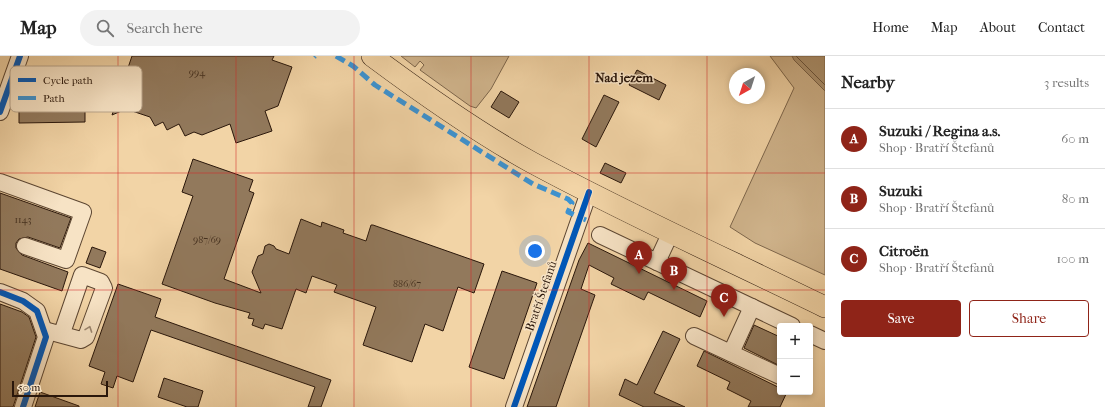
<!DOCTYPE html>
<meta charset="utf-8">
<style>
:root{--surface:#fff;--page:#f2f2f2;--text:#222;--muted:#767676;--line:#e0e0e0;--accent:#8f2418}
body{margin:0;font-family:"IM FELL French Canon",serif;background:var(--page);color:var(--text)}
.controls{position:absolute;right:12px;bottom:12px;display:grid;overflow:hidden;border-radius:4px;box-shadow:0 2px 6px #0003}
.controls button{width:36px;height:36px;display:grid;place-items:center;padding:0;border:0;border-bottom:1px solid var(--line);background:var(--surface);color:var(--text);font:20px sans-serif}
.compass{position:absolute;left:729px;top:12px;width:36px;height:36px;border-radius:50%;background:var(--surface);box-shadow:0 2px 6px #0003;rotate:219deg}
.scale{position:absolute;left:12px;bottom:10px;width:96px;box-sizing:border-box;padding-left:4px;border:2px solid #2a170b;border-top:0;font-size:11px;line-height:14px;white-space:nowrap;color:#2a170b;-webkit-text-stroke:3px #f7e3c5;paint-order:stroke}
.you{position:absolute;left:535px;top:195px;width:14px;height:14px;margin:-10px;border:3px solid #fff;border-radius:50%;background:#1a73e8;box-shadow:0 0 0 6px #1a73e833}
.badge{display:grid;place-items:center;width:26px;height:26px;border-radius:50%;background:var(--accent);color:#fff;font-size:13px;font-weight:700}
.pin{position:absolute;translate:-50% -33px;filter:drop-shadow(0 1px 2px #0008)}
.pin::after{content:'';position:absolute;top:21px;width:14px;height:12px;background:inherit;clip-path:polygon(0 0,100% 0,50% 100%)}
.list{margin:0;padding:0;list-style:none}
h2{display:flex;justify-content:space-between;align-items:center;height:52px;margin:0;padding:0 16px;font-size:17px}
h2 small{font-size:13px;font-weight:400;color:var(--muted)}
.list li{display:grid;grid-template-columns:26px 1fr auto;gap:12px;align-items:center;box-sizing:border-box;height:60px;padding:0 16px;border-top:1px solid var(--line)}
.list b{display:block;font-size:15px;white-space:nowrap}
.list p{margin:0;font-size:13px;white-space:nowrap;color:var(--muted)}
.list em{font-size:13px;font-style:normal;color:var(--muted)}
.actions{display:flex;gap:8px;padding:12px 16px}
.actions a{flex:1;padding:9px 0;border:1px solid var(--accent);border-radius:4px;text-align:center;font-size:14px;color:var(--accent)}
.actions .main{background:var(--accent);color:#fff}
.icon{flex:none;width:22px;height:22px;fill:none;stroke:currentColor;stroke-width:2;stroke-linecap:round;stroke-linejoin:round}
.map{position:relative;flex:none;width:825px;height:351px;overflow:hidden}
header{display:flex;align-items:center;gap:24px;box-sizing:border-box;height:56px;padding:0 20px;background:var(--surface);border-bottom:1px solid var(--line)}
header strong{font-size:19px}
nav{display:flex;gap:22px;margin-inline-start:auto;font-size:14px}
.search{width:280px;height:36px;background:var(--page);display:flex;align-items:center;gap:10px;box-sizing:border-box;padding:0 14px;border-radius:22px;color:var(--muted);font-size:15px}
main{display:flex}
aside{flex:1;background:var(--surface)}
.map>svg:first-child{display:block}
</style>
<header>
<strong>Map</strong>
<div class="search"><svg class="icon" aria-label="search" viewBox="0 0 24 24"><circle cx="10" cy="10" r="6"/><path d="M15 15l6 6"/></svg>Search here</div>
<nav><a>Home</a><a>Map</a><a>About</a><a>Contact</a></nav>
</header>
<main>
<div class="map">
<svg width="825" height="351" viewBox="0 0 825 351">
<rect width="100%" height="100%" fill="#f2d4a6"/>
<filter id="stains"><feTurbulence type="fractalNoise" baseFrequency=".005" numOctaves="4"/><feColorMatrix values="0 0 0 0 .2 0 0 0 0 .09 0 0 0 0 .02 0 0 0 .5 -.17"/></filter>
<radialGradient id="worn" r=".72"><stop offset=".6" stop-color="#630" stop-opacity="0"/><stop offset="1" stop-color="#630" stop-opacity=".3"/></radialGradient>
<g fill="#d0b48c" stroke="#7d664c">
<polygon points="401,0 509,0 491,33 476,52 470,50 420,14 424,9 420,5 415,11"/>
<polygon points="770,0 792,0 825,35 825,219 755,187 730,171 794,32"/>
</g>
<polygon fill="#ae9471" stroke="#796248" points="792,0 825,0 825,35 794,4"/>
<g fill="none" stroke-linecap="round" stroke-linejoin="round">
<polyline stroke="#6c563e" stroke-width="1" points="796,0 825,29"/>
</g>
<g fill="#92795c" stroke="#2a170b">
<polygon points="132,0 274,0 272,4 292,11 278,50 265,55 272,75 236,87 230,68 202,79 194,76 185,80 179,68 167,74 163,66 155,70 150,61 126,53 112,59"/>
<polygon points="637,14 666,29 659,44 629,29"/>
<polygon points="501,35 519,46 509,62 491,51"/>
<polygon points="604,39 619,46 596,91 582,83"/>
<polygon points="85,47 85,66 19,67 19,48"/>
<polygon points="193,103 253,124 249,135 254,137 224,223 261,237 252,216 258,200 263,198 265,190 269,188 274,190 276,193 289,198 301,163 321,171 322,166 344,174 343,177 366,185 371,169 373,169 484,208 474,237 458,231 443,275 425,268 412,306 363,289 376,251 334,236 337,229 312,220 306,237 296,233 282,273 265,268 263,273 252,269 254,263 248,262 250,257 215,247 162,228 193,140 182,136"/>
<polygon points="605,107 626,117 621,127 600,117"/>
<polygon points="0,137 71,162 60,192 28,181 19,183 16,187 16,192 22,199 68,216 62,235 0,213"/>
<polygon points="588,187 707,245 700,261 648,236 644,244 611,228 614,222 589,209 581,233 595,239 556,351 527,351 579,204"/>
<polygon points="92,191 106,196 100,212 86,207"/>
<polygon points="502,215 537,227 504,323 469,311"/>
<polygon points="118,228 161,243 155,261 331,324 321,351 308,351 315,331 151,274 133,326 117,320 113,332 101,328 105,316 89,310"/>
<polygon points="0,248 22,256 29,261 36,281 13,351 0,351"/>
<polygon points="754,269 780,281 780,310 744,292"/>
<polygon points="663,275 680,283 654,337 685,351 644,351 619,339 625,323 637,329"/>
<polygon points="704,295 780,332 780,336 787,336 780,351 748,351 751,345 727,333 730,326 697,310"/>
<polygon points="164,322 203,335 198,351 187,351 158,341"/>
<polygon points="40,336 79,350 79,351 35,351"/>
</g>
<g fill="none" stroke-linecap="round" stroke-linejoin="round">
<defs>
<g id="minor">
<polyline points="0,56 20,0"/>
<polyline points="0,126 83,156 66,204 25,190"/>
<polyline points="600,179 792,270"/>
<polyline points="657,206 671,176"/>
<polyline points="0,236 23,245 37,255 46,281 23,351"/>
<polyline points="44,274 81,284 86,281 104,232 101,226 82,219 62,277"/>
<polyline points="810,278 825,285"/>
<polyline points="694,280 780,320"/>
<polyline points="731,297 752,251"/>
<polyline points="514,351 589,136"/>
</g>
<path id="major" d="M372,0c51,38 103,75 159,106 96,52 196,97 294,145"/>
</defs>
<use href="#minor" stroke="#5c4632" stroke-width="18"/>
<use href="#major" stroke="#2a170b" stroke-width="22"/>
<use href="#minor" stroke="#f7e3c5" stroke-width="16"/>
<use href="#major" stroke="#f2d4a6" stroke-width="21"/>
<g stroke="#3c93d2" stroke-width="5" stroke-dasharray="10 5" stroke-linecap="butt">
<polyline points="336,0 353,10 375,29 533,128 568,143 572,147 568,156 586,164"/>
<polyline points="314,1 315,0"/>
</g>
<defs>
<g id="cycleway">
<polyline points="0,56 20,0"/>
<polyline points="0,236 23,245 37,255 46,281 23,351"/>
<polyline points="514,351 589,136"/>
</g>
</defs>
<use href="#cycleway" stroke="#f7e3c5" stroke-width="8"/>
<use href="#cycleway" stroke="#0057b8" stroke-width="6"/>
</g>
<defs><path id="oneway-chevron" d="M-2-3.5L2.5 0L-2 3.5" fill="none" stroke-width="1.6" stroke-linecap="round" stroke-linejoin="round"/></defs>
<use stroke="#9b8771" href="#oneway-chevron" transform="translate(89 273) rotate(-70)"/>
<path fill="none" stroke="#d62828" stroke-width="1" stroke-opacity="0.55" d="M118,0v351M236,0v351M354,0v351M471,0v351M589,0v351M707,0v351M0,117h825M0,234h825"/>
<g text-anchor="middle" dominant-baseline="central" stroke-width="3" stroke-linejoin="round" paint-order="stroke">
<g font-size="10" fill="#44301f">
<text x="197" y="17">994</text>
<text x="23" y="164">1143</text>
<text x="207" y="184">987/69</text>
<text x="407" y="228">886/67</text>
</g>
<g font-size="12" fill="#2a170b" stroke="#f7e3c5">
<text transform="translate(541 240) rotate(-71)">Bratří Štefanů</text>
</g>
<g font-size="13" font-weight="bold" fill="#2a170b" stroke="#f7e3c5">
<text x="624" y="21">Nad jezem</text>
</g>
</g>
<rect x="10" y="10" width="132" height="46" rx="6" fill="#f7e3c5" stroke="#baa68d" stroke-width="1"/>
<rect x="18" y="22" width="18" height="4" fill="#0057b8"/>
<rect x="18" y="40" width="18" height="4" fill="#3c93d2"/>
<g font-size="11" fill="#2a170b">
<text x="43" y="28">Cycle path</text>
<text x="43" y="46">Path</text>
</g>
<rect width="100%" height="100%" filter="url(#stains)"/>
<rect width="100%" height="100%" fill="url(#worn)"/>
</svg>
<div class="controls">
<button>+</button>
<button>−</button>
</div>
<svg class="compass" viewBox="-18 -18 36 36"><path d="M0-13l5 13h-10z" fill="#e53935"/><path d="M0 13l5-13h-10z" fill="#767676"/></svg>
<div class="scale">50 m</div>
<div class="you"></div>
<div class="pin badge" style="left:639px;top:218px">A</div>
<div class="pin badge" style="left:674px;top:234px">B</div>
<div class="pin badge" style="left:724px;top:261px">C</div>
</div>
<aside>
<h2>Nearby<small>3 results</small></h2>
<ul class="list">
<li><span class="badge">A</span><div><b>Suzuki / Regina a.s.</b><p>Shop · Bratří Štefanů</p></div><em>60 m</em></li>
<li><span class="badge">B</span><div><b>Suzuki</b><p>Shop · Bratří Štefanů</p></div><em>80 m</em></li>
<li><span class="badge">C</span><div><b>Citroën</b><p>Shop · Bratří Štefanů</p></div><em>100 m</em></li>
</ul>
<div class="actions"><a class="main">Save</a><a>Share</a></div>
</aside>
</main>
